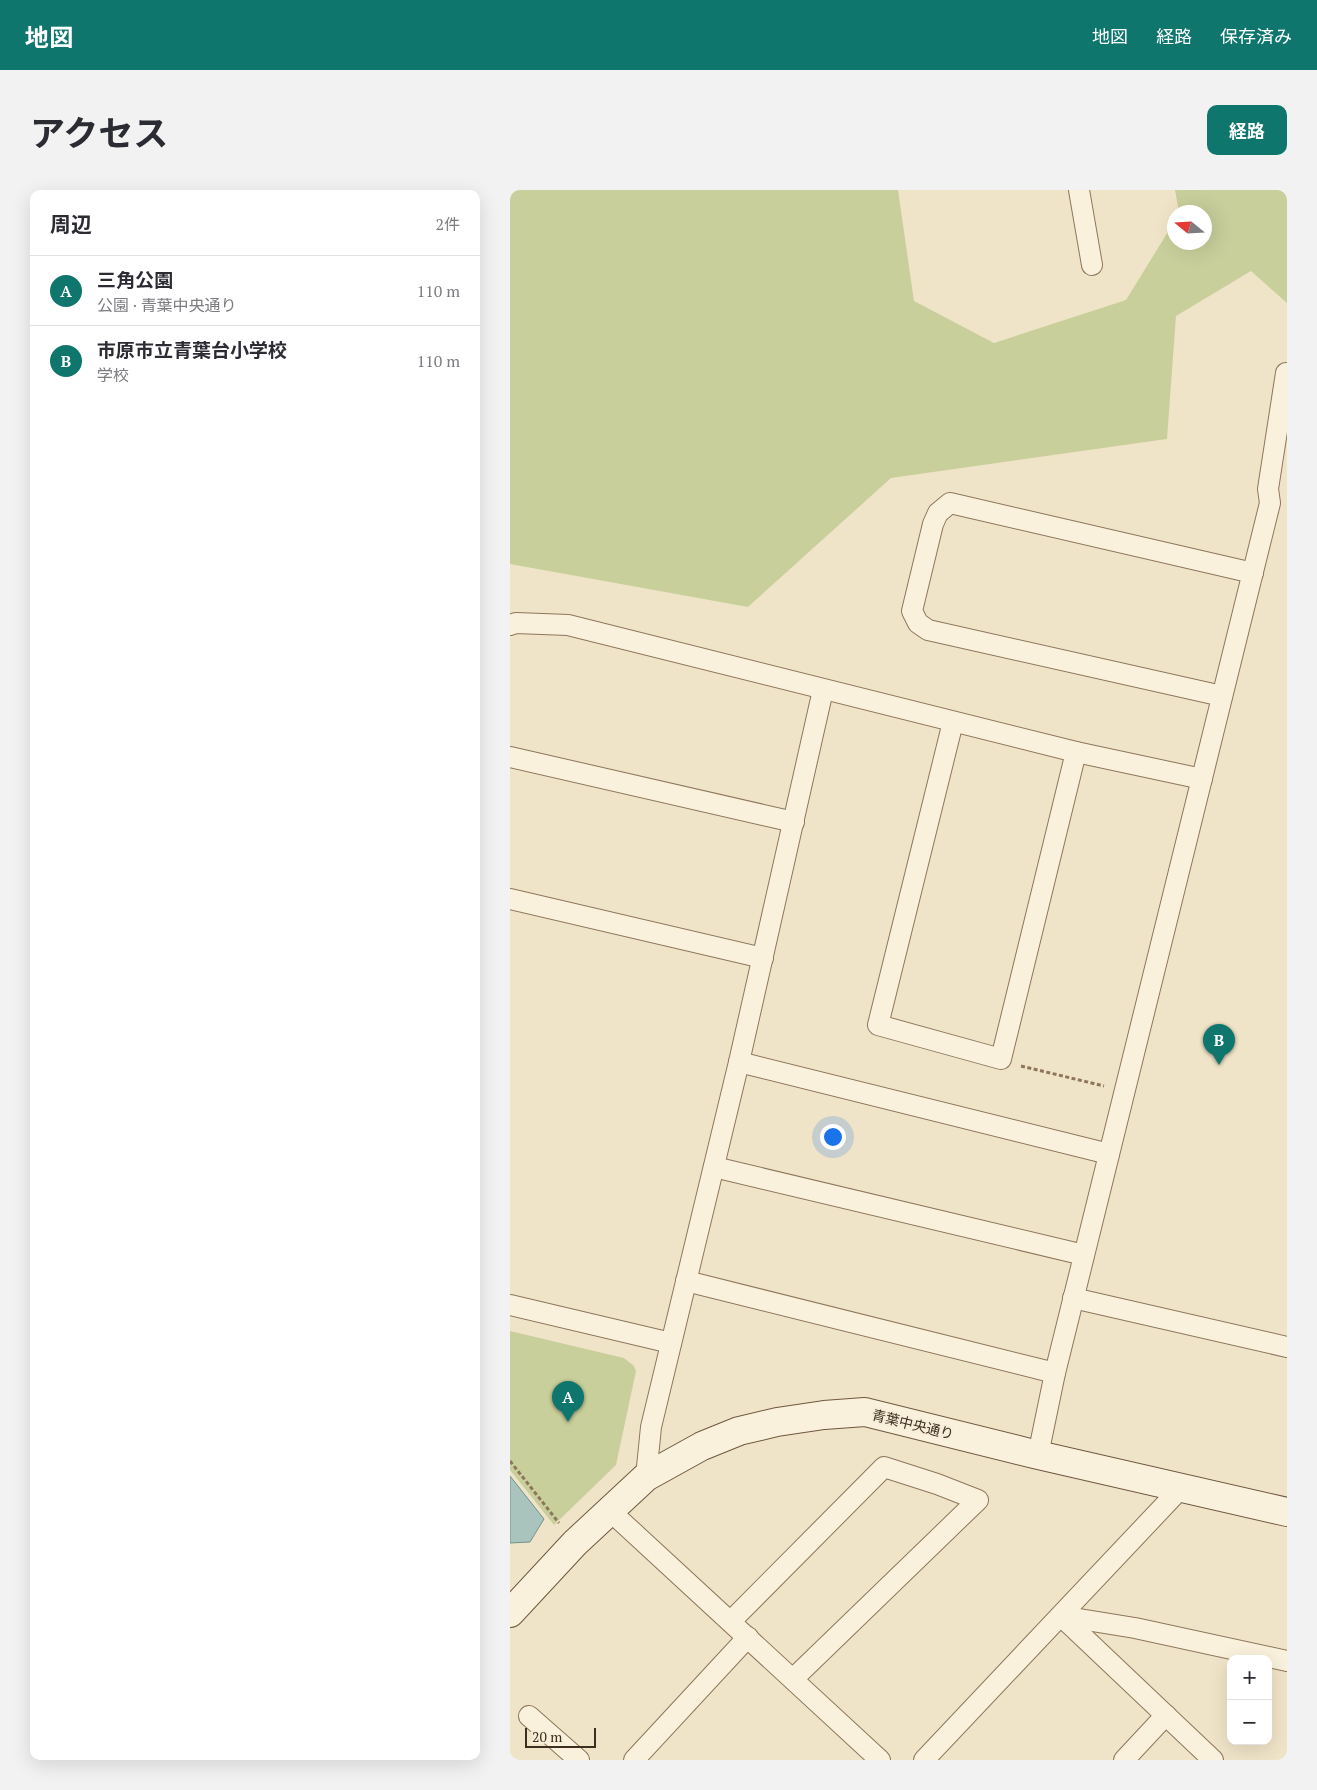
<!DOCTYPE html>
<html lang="ja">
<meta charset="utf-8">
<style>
:root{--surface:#fff;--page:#f2f2f3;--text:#2b2b33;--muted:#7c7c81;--line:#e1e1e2;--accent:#0f766e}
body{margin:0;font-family:"PT Serif","Noto Sans JP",serif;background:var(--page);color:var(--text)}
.controls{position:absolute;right:15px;bottom:15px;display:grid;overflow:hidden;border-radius:10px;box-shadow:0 5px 20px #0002}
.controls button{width:45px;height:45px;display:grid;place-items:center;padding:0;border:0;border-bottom:1px solid var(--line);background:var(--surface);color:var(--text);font:25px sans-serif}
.compass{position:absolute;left:657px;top:15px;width:45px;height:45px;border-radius:50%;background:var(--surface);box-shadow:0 5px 20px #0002;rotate:288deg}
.scale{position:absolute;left:15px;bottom:12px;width:71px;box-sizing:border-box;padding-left:5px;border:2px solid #3d2e20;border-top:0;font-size:14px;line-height:18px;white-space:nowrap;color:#3d2e20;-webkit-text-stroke:4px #f7eed8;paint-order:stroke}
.you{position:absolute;left:322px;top:946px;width:18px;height:18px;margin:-12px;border:4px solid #fff;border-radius:50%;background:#1a73e8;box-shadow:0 0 0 8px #1a73e833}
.badge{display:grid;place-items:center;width:32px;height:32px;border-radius:50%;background:var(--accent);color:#fff;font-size:16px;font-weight:700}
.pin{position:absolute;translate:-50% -41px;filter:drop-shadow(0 1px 2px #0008)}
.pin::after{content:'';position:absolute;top:26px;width:18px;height:15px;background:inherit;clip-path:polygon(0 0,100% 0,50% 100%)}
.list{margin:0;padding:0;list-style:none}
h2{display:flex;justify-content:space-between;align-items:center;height:65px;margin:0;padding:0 20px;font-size:21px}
h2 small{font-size:16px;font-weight:400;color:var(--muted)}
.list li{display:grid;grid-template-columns:32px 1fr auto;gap:15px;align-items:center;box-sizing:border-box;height:70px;padding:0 20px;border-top:1px solid var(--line)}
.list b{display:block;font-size:19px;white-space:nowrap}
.list p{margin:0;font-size:16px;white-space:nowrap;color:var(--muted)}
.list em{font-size:16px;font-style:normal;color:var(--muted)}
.map{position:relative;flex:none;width:777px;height:1570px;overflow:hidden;border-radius:10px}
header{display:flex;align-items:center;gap:30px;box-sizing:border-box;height:70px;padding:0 25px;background:var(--accent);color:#fff}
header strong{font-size:24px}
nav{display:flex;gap:28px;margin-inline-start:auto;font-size:18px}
.intro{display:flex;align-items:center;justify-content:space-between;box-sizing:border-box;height:120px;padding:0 30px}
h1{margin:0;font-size:35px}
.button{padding:12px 22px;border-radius:10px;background:var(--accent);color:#fff;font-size:18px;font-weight:700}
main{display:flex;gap:30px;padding:0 30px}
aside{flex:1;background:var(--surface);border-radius:10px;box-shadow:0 5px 20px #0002}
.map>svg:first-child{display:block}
</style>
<header>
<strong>地図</strong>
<nav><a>地図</a><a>経路</a><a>保存済み</a></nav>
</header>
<div class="intro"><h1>アクセス</h1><a class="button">経路</a></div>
<main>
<aside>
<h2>周辺<small>2件</small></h2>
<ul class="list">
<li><span class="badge">A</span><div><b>三角公園</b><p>公園 · 青葉中央通り</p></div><em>110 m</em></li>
<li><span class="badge">B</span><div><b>市原市立青葉台小学校</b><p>学校</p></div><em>110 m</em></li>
</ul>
</aside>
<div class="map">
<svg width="777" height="1570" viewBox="0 0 777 1570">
<rect width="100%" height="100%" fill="#f0e4c8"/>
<g fill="#c9cf9b">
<polygon points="0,0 388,0 404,111 484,153 616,110 664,32 664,52 694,52 694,22 669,22 665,0 777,0 777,113 741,81 666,126 657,249 381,288 238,417 0,374"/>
<polygon points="0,1141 114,1168 124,1176 126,1181 106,1275 44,1335 0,1280"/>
</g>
<polygon fill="#a9c4bc" stroke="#6f938a" points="0,1286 34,1329 20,1352 0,1353"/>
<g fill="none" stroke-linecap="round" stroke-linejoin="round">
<defs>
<g id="street">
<polyline points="569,0 582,75"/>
<polyline points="0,435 6,433 58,435 566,562 692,589"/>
<polyline points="712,506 418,440 408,433 402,421 423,334 428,323 440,313 743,383"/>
<polyline points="443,532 368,835 491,869 566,562"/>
<polyline points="0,567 284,632"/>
<polyline points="0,709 253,768"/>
<polyline points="229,872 599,964"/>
<polyline points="204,977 574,1065"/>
<polyline points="176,1091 545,1183"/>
<polyline points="563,1108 777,1157"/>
<polyline points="0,1115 161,1153"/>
<polyline points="528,1265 545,1183 760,313 758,299 776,183"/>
<polyline points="136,1287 141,1237 229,872 313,500"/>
<polyline points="99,1320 370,1570"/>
<polyline points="551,1426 625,1438 777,1471"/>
<polyline points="551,1426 703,1570"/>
<polyline points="221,1431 374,1277 427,1294 468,1310 283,1489"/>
<polyline points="19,1526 69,1570"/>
<polyline points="124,1570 238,1447"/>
<polyline points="414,1570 671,1298"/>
<polyline points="614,1570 656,1525"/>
</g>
<polyline id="secondary" points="0,1423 65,1353 136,1287 192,1256 229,1241 267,1232 314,1225 355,1222 528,1265 777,1322"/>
</defs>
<use href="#street" stroke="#8d765c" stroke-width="22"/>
<use href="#secondary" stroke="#6f573f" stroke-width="30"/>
<g stroke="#8d765c" stroke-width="3" stroke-dasharray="4 2.5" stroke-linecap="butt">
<polyline points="511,876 594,896"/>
<polyline points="0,1271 49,1333"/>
</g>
<use href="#street" stroke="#faf1dc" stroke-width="20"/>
<use href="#secondary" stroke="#faf1dc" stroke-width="28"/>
</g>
<g text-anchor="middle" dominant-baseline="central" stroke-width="4.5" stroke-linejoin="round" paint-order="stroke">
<g font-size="14" fill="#3d2e20" stroke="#f7eed8">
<text transform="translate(403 1234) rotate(14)">青葉中央通り</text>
</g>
</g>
</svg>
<div class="controls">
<button>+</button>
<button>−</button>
</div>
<svg class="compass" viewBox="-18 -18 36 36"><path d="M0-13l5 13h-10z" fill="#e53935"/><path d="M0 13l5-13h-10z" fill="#7c7c81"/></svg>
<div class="scale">20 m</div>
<div class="you"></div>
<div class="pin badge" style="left:58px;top:1232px">A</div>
<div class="pin badge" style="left:709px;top:875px">B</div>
</div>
</main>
